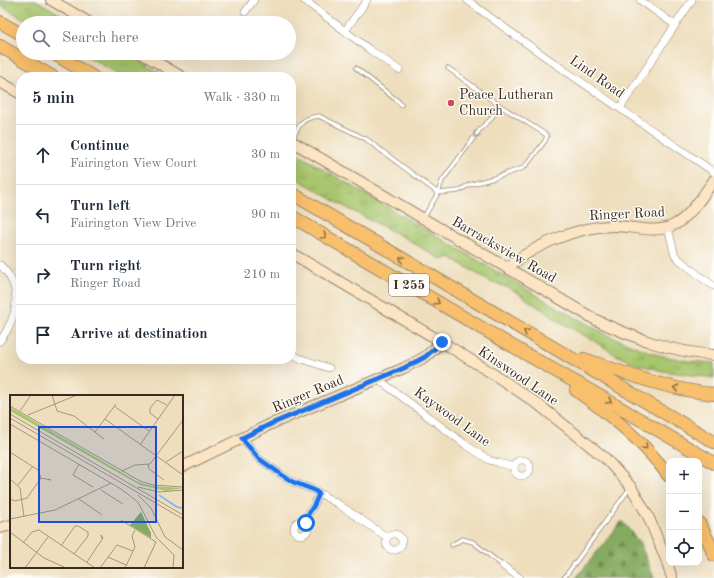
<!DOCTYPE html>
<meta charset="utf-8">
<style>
:root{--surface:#fff;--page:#f2f2f3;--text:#1f2937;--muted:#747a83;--line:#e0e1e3}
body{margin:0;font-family:"Old Standard TT",serif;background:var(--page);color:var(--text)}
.controls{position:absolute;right:12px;bottom:12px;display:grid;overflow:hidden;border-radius:8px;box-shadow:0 4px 16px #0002}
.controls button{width:36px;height:36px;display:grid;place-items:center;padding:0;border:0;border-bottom:1px solid var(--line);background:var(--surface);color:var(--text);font:20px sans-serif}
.stop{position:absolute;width:12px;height:12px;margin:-9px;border:3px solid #1a73e8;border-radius:50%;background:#fff}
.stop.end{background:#1a73e8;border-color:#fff;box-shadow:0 1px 4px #0008}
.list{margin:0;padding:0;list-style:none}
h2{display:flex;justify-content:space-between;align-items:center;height:52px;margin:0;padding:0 16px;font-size:17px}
h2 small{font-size:13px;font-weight:400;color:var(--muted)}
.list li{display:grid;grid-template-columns:26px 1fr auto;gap:12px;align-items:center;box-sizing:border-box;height:60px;padding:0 16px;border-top:1px solid var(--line)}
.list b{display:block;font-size:15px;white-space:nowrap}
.list p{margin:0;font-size:13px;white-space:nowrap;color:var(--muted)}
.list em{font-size:13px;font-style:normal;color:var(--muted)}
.icon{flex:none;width:22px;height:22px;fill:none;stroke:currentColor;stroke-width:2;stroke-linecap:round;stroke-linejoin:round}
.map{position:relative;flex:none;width:714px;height:578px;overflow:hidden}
.search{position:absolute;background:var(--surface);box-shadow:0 4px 16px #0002;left:16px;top:16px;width:280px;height:44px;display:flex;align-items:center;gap:10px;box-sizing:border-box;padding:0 14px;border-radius:22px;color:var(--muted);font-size:15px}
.panel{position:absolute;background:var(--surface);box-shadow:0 4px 16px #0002;left:16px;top:72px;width:280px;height:292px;border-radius:16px}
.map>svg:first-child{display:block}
</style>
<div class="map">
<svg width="714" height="578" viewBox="0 0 714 578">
<defs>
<pattern id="grass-tufts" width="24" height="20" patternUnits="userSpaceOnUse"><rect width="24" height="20" fill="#a7c66d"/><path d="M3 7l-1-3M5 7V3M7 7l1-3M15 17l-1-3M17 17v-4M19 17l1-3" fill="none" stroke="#89a159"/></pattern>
<pattern id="forest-firs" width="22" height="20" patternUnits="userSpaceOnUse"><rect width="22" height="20" fill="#85ab60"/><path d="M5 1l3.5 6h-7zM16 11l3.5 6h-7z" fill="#6e8b4f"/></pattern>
</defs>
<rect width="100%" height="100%" fill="#fdfcf7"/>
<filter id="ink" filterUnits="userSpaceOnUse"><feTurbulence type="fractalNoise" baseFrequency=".025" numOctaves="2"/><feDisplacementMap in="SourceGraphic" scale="8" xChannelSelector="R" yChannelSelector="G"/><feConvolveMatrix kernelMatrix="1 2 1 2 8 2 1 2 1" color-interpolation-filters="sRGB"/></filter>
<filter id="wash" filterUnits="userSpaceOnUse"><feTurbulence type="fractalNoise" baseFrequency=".012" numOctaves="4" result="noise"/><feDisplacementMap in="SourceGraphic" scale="16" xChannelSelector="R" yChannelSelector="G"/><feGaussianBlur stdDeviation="0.9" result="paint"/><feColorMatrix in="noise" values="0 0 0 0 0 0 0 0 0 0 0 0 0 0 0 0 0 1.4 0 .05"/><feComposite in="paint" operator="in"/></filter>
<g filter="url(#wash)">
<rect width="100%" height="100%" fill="#eedebd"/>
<g fill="url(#grass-tufts)" stroke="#717846">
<polygon points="0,0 36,0 75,23 31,23 0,5"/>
<polygon points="82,53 126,53 167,77 123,77"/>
<polygon points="291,150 550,303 607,335 658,355 688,361 714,363 714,378 663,371 636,364 616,355 594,341 557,320 515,291 494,282 492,283 450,257 442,260 405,238 345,207 291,175"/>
</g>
<polygon fill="url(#forest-firs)" stroke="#606a3f" points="622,521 640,543 654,578 576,578"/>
</g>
<g filter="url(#ink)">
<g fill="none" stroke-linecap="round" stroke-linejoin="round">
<defs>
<g id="lane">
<polyline points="356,68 399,102 401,105"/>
<path d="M292,140c7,-15 9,-22 27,-24l47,23 72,54 20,-2 11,-6 25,-7 29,-10 5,-5 17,-22 2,-5 -2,-2 -46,-29 -51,-37"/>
<polyline points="424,217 438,193 442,181 481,128 491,119 499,105"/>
<polyline points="452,545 462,539 473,542 503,566"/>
<polyline points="564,578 630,488"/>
</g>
<g id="street">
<polyline points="304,0 370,50 399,70"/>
<path d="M467,0c80,60 164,116 247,172"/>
<polyline points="640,0 675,25"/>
<polyline points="245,12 254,0"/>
<polyline points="345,31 367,0"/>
<polyline points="620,108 692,0"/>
<polyline points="668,228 675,256 702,278 714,286"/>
<path d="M0,265c24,22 18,52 0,76"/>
<polyline points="291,353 299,358 329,368"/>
<polyline points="378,379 466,445 489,460 499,463 514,467"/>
<polyline points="243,438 258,458 282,475 293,482 314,490 338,504 387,537"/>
<circle cx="522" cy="468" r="8"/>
<circle cx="301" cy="528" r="7"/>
<polyline points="304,521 314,505 319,494"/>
<circle cx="394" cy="542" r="8"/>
<polyline points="503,566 520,578"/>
</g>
<g id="secondary">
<polyline points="51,0 90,23"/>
<polyline points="141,53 182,77"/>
<polyline points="0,82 21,94"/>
<path d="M291,141l305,179c38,18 76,32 118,35"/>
<polyline points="291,253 442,342 498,377 539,405 578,436 605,458 631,487 648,516 666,559 672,578"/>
<path d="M507,268c27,-23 73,-43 109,-42 19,1 41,8 58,-1 15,-7 30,-31 40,-45"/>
<polyline points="182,467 271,424 404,368 425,357 442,342"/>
<polyline points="0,528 11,525"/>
</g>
<g id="highway">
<polyline points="0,22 23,35"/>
<polyline points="0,46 53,77"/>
<polyline points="53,53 93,77"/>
<polyline points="291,193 714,442"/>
<polyline points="291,216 526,354 612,403 714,463"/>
<path d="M584,359c43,15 85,31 130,35"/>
<path d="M576,390c35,25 66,50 93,86"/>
<polyline points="699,523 708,540 714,555"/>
</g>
</defs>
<use href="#lane" stroke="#94846e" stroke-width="5"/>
<use href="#street" stroke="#94846e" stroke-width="8"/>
<use href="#secondary" stroke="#94846e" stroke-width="12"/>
<use href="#highway" stroke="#94846e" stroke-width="14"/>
<use href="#lane" stroke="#fff" stroke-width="3.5"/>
<use href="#street" stroke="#fff" stroke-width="7"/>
<use href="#secondary" stroke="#fce5c4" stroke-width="10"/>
<use href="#highway" stroke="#f8bf6c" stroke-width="12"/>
</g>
<defs><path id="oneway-chevron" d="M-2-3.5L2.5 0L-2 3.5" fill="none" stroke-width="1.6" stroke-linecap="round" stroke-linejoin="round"/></defs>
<use stroke="#a79f9a" href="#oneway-chevron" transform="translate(476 135) rotate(127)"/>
<g stroke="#906d41">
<use href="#oneway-chevron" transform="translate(324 236) rotate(31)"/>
<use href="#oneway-chevron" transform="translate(402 259) rotate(-150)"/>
<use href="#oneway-chevron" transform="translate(437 302) rotate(30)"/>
<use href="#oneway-chevron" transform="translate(526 332) rotate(-150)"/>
<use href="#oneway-chevron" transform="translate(676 388) rotate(-168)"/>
<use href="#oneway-chevron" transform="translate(609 401) rotate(30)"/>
<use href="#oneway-chevron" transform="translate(645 447) rotate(46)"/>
</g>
</g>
<g fill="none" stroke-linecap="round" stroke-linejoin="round" filter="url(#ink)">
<polyline stroke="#1a73e8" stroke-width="5" points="306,523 304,521 314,505 319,494 314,490 293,482 282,475 258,458 242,438 271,424 404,368 425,357 442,342"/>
</g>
<circle fill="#d1495b" stroke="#fdfcf7" stroke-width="1.5" cx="451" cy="103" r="4"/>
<g text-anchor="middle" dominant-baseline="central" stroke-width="3" stroke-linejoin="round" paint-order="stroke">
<rect fill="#fdfcf7" stroke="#75695f" stroke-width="1" x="389" y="274" width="40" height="22" rx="3"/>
<g font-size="13" font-weight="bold" fill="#3b2a1e">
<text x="409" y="285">I 255</text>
</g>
<g font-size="14" fill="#3b2a1e" stroke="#fdfcf7">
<text transform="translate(597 77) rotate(35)">Lind Road</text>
<text transform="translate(627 214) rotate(-3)">Ringer Road</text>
<text transform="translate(504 250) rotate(30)">Barracksview Road</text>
<text transform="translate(518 376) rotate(34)">Kinswood Lane</text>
<text transform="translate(308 394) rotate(-23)">Ringer Road</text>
<text transform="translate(452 417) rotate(36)">Kaywood Lane</text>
</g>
<g font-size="14" fill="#3b2a1e" stroke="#fdfcf7" text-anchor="start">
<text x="459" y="95">Peace Lutheran<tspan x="459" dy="16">Church</tspan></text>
</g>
</g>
<g transform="translate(10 395)">
<rect width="173" height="173" fill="#eedebd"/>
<path d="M0,12l128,75 14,4 31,2 -17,3 -26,-6 -130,-74z" fill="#a7c66d"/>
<path d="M131,117l10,21v5l-21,-13z" fill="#85ab60"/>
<path fill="none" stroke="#87b8f3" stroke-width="2" d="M149,100l18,12 6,1"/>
<path fill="none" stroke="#a6967d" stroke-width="1" d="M42,0l5,16 17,5 30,23M0,11l130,75 13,4 30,2M104,11l35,25M10,16l11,-16M0,19l173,101M18,20l49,-20M0,23l173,101M95,24l78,56M148,24l-8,-6v-5l7,-8 10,5M0,29l111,65 17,13 18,35 18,18 -1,13M85,37l21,-28M130,50l35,-50M0,57l28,18 3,8M156,67l17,-11M69,69l-6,11 20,12M138,69l1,5 15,11M112,76l13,-6 15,-1 33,-44M31,83l10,2 -3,-1M0,84l10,9 4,29M8,90l15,-19M128,92l21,5 24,-2M91,95l22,14M128,100l13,13 14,29 18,13M0,104l5,2 12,-3 14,-20M69,104l23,16M0,124l45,-9 56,-27M111,125l35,22M0,137l34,26 22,10M13,148l9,-11 7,-2 56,38M51,151l14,-20h3l10,6v4l-14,18M98,162l18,8M77,167l16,-24 -2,-3 1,4M15,173l23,-31M90,173l17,-23 16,6M115,173l10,-21 -3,-11 3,-6M134,173l12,-26"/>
<path fill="#1d4ed8" fill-opacity="0.15" stroke="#1d4ed8" stroke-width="2" d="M29,32h117v95h-117z"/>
<rect width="173" height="173" fill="none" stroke="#3b2a1e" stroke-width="2"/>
</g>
</svg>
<div class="controls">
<button>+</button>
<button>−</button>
<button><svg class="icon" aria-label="locate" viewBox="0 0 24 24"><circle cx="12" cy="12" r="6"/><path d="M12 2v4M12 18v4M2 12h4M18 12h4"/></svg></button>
</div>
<div class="stop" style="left:306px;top:523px"></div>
<div class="stop end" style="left:442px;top:342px"></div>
<div class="search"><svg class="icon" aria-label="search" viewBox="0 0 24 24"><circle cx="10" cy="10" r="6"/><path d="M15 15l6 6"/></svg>Search here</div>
<section class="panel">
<h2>5 min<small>Walk · 330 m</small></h2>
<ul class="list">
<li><svg class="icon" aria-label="ahead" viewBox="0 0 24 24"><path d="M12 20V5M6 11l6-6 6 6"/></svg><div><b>Continue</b><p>Fairington View Court</p></div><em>30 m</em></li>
<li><svg class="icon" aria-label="left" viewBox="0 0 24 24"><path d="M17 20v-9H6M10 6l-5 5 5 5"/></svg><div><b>Turn left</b><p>Fairington View Drive</p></div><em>90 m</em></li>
<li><svg class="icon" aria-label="right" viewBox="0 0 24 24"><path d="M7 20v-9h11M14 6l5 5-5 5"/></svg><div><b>Turn right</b><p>Ringer Road</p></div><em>210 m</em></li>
<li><svg class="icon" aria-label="arrive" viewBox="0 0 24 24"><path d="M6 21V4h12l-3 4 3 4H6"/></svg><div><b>Arrive at destination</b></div></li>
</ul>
</section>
</div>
